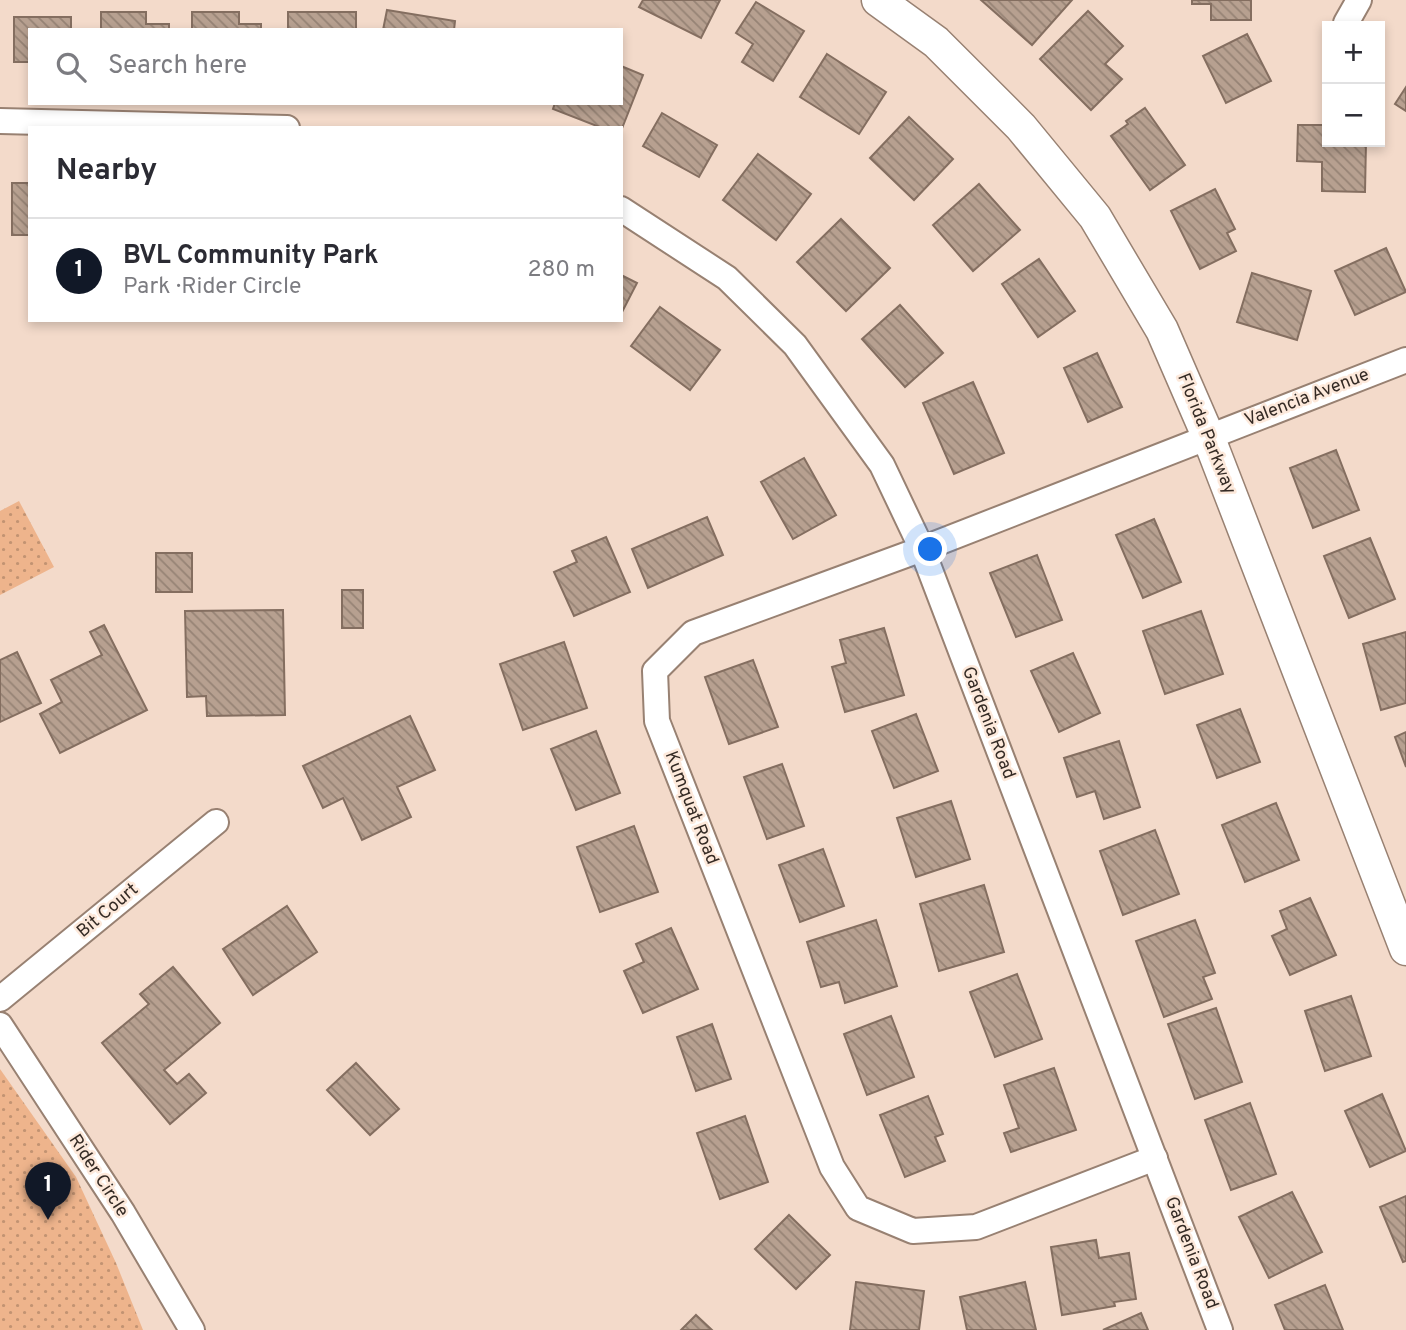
<!DOCTYPE html>
<meta charset="utf-8">
<style>
:root{--surface:#fff;--page:#f7f7f7;--text:#2b2b33;--muted:#7c7c81;--line:#e1e1e2;--accent:#111827}
body{margin:0;font-family:Overpass,sans-serif;background:var(--page);color:var(--text)}
.controls{position:absolute;right:21px;top:21px;display:grid;overflow:hidden;border-radius:0px;box-shadow:0 4px 10px #0003}
.controls button{width:63px;height:63px;display:grid;place-items:center;padding:0;border:0;border-bottom:2px solid var(--line);background:var(--surface);color:var(--text);font:35px sans-serif}
.you{position:absolute;left:931px;top:550px;width:24px;height:24px;margin:-18px;border:5px solid #fff;border-radius:50%;background:#1a73e8;box-shadow:0 0 0 10px #1a73e833}
.badge{display:grid;place-items:center;width:46px;height:46px;border-radius:50%;background:var(--accent);color:#fff;font-size:23px;font-weight:700}
.pin{position:absolute;translate:-50% -58px;filter:drop-shadow(0 2px 4px #0008)}
.pin::after{content:'';position:absolute;top:37px;width:24px;height:21px;background:inherit;clip-path:polygon(0 0,100% 0,50% 100%)}
.list{margin:0;padding:0;list-style:none}
h2{display:flex;justify-content:space-between;align-items:center;height:91px;margin:0;padding:0 28px;font-size:30px}
h2 small{font-size:23px;font-weight:400;color:var(--muted)}
.list li{display:grid;grid-template-columns:46px 1fr auto;gap:21px;align-items:center;box-sizing:border-box;height:105px;padding:0 28px;border-top:2px solid var(--line)}
.list b{display:block;font-size:26px;white-space:nowrap}
.list p{margin:0;font-size:23px;white-space:nowrap;color:var(--muted)}
.list em{font-size:23px;font-style:normal;color:var(--muted)}
.icon{flex:none;width:38px;height:38px;fill:none;stroke:currentColor;stroke-width:2;stroke-linecap:round;stroke-linejoin:round}
.map{position:relative;flex:none;width:1406px;height:1330px;overflow:hidden}
.search{position:absolute;background:var(--surface);box-shadow:0 4px 10px #0003;left:28px;top:28px;width:595px;height:77px;display:flex;align-items:center;gap:18px;box-sizing:border-box;padding:0 24px;border-radius:0px;color:var(--muted);font-size:26px}
.panel{position:absolute;background:var(--surface);box-shadow:0 4px 10px #0003;left:28px;top:126px;width:595px;height:196px;border-radius:0px}
.map>svg:first-child{display:block}
</style>
<div class="map">
<svg width="1406" height="1330" viewBox="0 0 1406 1330">
<defs>
<pattern id="park-dots" width="8" height="8" patternUnits="userSpaceOnUse" patternTransform="scale(1.75)"><rect width="8" height="8" fill="#eeb48c"/><path d="M2 2h.1M6 6h.1" fill="none" stroke="#c29372" stroke-width="1.8" stroke-linecap="round"/></pattern>
<pattern id="building-back-hatch" width="6" height="6" patternUnits="userSpaceOnUse" patternTransform="scale(1.75)"><rect width="6" height="6" fill="#b7a090"/><path d="M-1 5l2 2M0 0l6 6M5-1l2 2" fill="none" stroke="#968375"/></pattern>
</defs>
<rect width="100%" height="100%" fill="#f3daca"/>
<g fill="url(#park-dots)">
<polygon points="19,501 54,567 0,595 0,511"/>
<polygon points="0,1069 76,1177 116,1263 143,1330 0,1330"/>
</g>
<g fill="url(#building-back-hatch)" stroke="#846e60" stroke-width="2">
<polygon points="643,0 720,0 701,38 639,7"/>
<polygon points="981,0 1072,0 1032,45"/>
<polygon points="1192,0 1251,0 1251,20 1211,20 1211,4 1192,4"/>
<polygon points="756,2 804,31 773,81 742,62 753,44 736,33"/>
<polygon points="387,10 455,21 454,30 383,30"/>
<polygon points="1088,11 1123,46 1105,64 1122,79 1091,110 1040,59"/>
<polygon points="101,12 146,12 146,24 169,24 169,30 101,30"/>
<polygon points="192,12 239,12 239,24 261,24 261,30 192,30"/>
<rect x="288" y="12" width="68" height="18"/>
<polygon points="14,17 71,17 71,30 30,30 30,62 14,62"/>
<polygon points="1247,34 1271,81 1226,103 1203,56"/>
<polygon points="827,54 886,92 859,134 800,97"/>
<polygon points="621,62 621,66 643,75 621,131 621,128 602,128 553,109 555,103 621,103"/>
<polygon points="1406,87 1406,111 1395,104"/>
<polygon points="1145,108 1185,165 1150,190 1111,136 1128,124 1126,121"/>
<polygon points="1324,111 1327,111 1327,142 1366,142 1365,192 1322,191 1322,162 1297,161 1298,125 1324,125"/>
<polygon points="662,113 717,145 699,177 643,146"/>
<polygon points="909,117 953,159 914,200 870,158"/>
<polygon points="758,154 811,194 776,240 723,200"/>
<rect x="12" y="183" width="18" height="52"/>
<polygon points="979,184 1020,230 973,271 933,225"/>
<polygon points="1215,189 1235,229 1227,233 1236,251 1200,269 1171,211"/>
<polygon points="841,219 890,268 846,311 797,262"/>
<polygon points="1386,248 1406,292 1355,315 1335,271"/>
<polygon points="1039,259 1075,311 1038,337 1002,284"/>
<polygon points="1252,273 1311,291 1297,340 1237,322"/>
<polygon points="621,275 637,283 621,314"/>
<polygon points="900,305 943,353 905,387 862,339"/>
<polygon points="660,307 720,350 690,390 631,346"/>
<polygon points="1097,353 1122,407 1088,422 1064,368"/>
<polygon points="973,382 1004,453 954,474 923,403"/>
<polygon points="1336,450 1359,510 1313,528 1290,468"/>
<polygon points="804,458 836,515 793,539 761,482"/>
<polygon points="707,517 723,555 648,588 632,549"/>
<polygon points="1154,519 1181,582 1143,598 1116,535"/>
<polygon points="606,537 630,592 574,616 554,572 577,562 572,551"/>
<polygon points="1370,538 1395,599 1349,618 1324,556"/>
<rect x="156" y="553" width="36" height="39"/>
<polygon points="1037,555 1062,620 1016,637 990,573"/>
<rect x="342" y="590" width="21" height="38"/>
<polygon points="283,610 285,715 207,716 206,696 187,697 185,611"/>
<polygon points="1201,611 1223,674 1165,694 1143,631"/>
<polygon points="104,625 147,710 60,753 40,714 62,702 51,680 102,655 90,632"/>
<polygon points="884,628 904,695 845,712 832,667 846,663 840,640"/>
<polygon points="1406,632 1406,703 1381,710 1363,644"/>
<polygon points="564,642 587,708 523,730 500,664"/>
<polygon points="17,652 41,703 0,722 0,660"/>
<polygon points="1073,653 1100,713 1059,732 1031,671"/>
<polygon points="753,660 778,727 729,744 705,677"/>
<polygon points="1240,709 1260,762 1217,778 1197,725"/>
<polygon points="916,714 938,771 894,788 872,731"/>
<polygon points="410,716 435,770 397,787 411,817 362,840 343,798 323,808 303,766"/>
<polygon points="596,731 620,793 576,810 551,749"/>
<polygon points="1406,732 1406,767 1395,737"/>
<polygon points="1119,741 1140,807 1104,819 1095,791 1077,797 1064,758"/>
<polygon points="782,764 804,826 767,839 744,777"/>
<polygon points="951,801 970,859 916,877 897,818"/>
<polygon points="1276,803 1299,860 1245,882 1222,825"/>
<polygon points="634,826 658,892 600,912 577,847"/>
<polygon points="1155,830 1179,894 1123,915 1100,851"/>
<polygon points="823,849 844,906 800,922 779,865"/>
<polygon points="984,885 1004,952 939,971 920,904"/>
<polygon points="1310,898 1336,955 1290,975 1272,936 1287,929 1280,911"/>
<polygon points="287,906 317,952 253,995 223,949"/>
<polygon points="876,920 897,986 845,1003 839,982 821,987 807,942"/>
<polygon points="1195,920 1215,973 1203,977 1212,999 1164,1017 1136,941"/>
<polygon points="671,928 698,989 643,1013 624,971 644,962 636,944"/>
<polygon points="173,967 220,1023 164,1070 177,1084 189,1074 206,1093 170,1124 102,1043 149,1004 140,994"/>
<polygon points="1017,974 1042,1039 995,1057 970,992"/>
<polygon points="1351,996 1371,1056 1325,1071 1305,1011"/>
<polygon points="1216,1008 1242,1082 1195,1099 1168,1024"/>
<polygon points="891,1016 914,1077 867,1095 844,1034"/>
<polygon points="712,1024 731,1079 696,1091 677,1037"/>
<polygon points="356,1063 399,1109 370,1135 327,1090"/>
<polygon points="1054,1068 1076,1130 1011,1152 1004,1133 1019,1128 1004,1085"/>
<polygon points="1382,1094 1406,1151 1370,1167 1345,1111"/>
<polygon points="928,1096 943,1134 935,1137 945,1161 905,1177 880,1115"/>
<polygon points="1250,1103 1276,1174 1231,1190 1205,1120"/>
<polygon points="745,1116 768,1182 720,1199 697,1133"/>
<polygon points="1292,1192 1322,1252 1269,1278 1239,1217"/>
<polygon points="1406,1196 1406,1261 1403,1262 1380,1207"/>
<polygon points="789,1215 830,1255 796,1289 755,1249"/>
<polygon points="1096,1240 1099,1258 1129,1253 1136,1299 1114,1302 1115,1306 1062,1315 1051,1247"/>
<polygon points="856,1282 924,1291 919,1330 850,1330"/>
<polygon points="1025,1282 1036,1330 967,1330 960,1297"/>
<polygon points="1325,1285 1343,1330 1285,1330 1275,1305"/>
<polygon points="1141,1313 1148,1330 1103,1330"/>
<polygon points="696,1315 712,1330 681,1330"/>
</g>
<g fill="none" stroke-linecap="round" stroke-linejoin="round">
<defs>
<g id="minor">
<polyline points="1346,23 1359,0"/>
<polyline points="0,121 287,128"/>
<polyline points="621,209 727,278 795,345 882,465 922,549 1220,1330"/>
<polyline points="0,999 216,822"/>
<polyline points="0,1025 123,1213 192,1330"/>
<polyline points="1155,1158 976,1227 913,1231 858,1208 832,1167 657,721 655,671 693,633 922,549 1406,360"/>
</g>
<polyline id="tertiary" points="878,0 936,42 1021,127 1095,217 1162,330 1208,436 1406,949"/>
</defs>
<use href="#minor" stroke="#988172" stroke-width="28"/>
<use href="#tertiary" stroke="#988172" stroke-width="35"/>
<use href="#minor" stroke="#fff" stroke-width="24"/>
<use href="#tertiary" stroke="#fff" stroke-width="32"/>
</g>
<g text-anchor="middle" dominant-baseline="central" stroke-width="5" stroke-linejoin="round" paint-order="stroke">
<g font-size="18" fill="#352b25" stroke="#fde9db">
<text transform="translate(1307 398) rotate(-21)">Valencia Avenue</text>
<text transform="translate(1206 434) rotate(68)">Florida Parkway</text>
<text transform="translate(988 723) rotate(69)">Gardenia Road</text>
<text transform="translate(691 808) rotate(69)">Kumquat Road</text>
<text transform="translate(108 911) rotate(-40)">Bit Court</text>
<text transform="translate(98 1176) rotate(57)">Rider Circle</text>
<text transform="translate(1191 1253) rotate(69)">Gardenia Road</text>
</g>
</g>
</svg>
<div class="controls">
<button>+</button>
<button>−</button>
</div>
<div class="you"></div>
<div class="pin badge" style="left:48px;top:1220px">1</div>
<div class="search"><svg class="icon" aria-label="search" viewBox="0 0 24 24"><circle cx="10" cy="10" r="6"/><path d="M15 15l6 6"/></svg>Search here</div>
<section class="panel">
<h2>Nearby<small></small></h2>
<ul class="list">
<li><span class="badge">1</span><div><b>BVL Community Park</b><p>Park · Rider Circle</p></div><em>280 m</em></li>
</ul>
</section>
</div>
